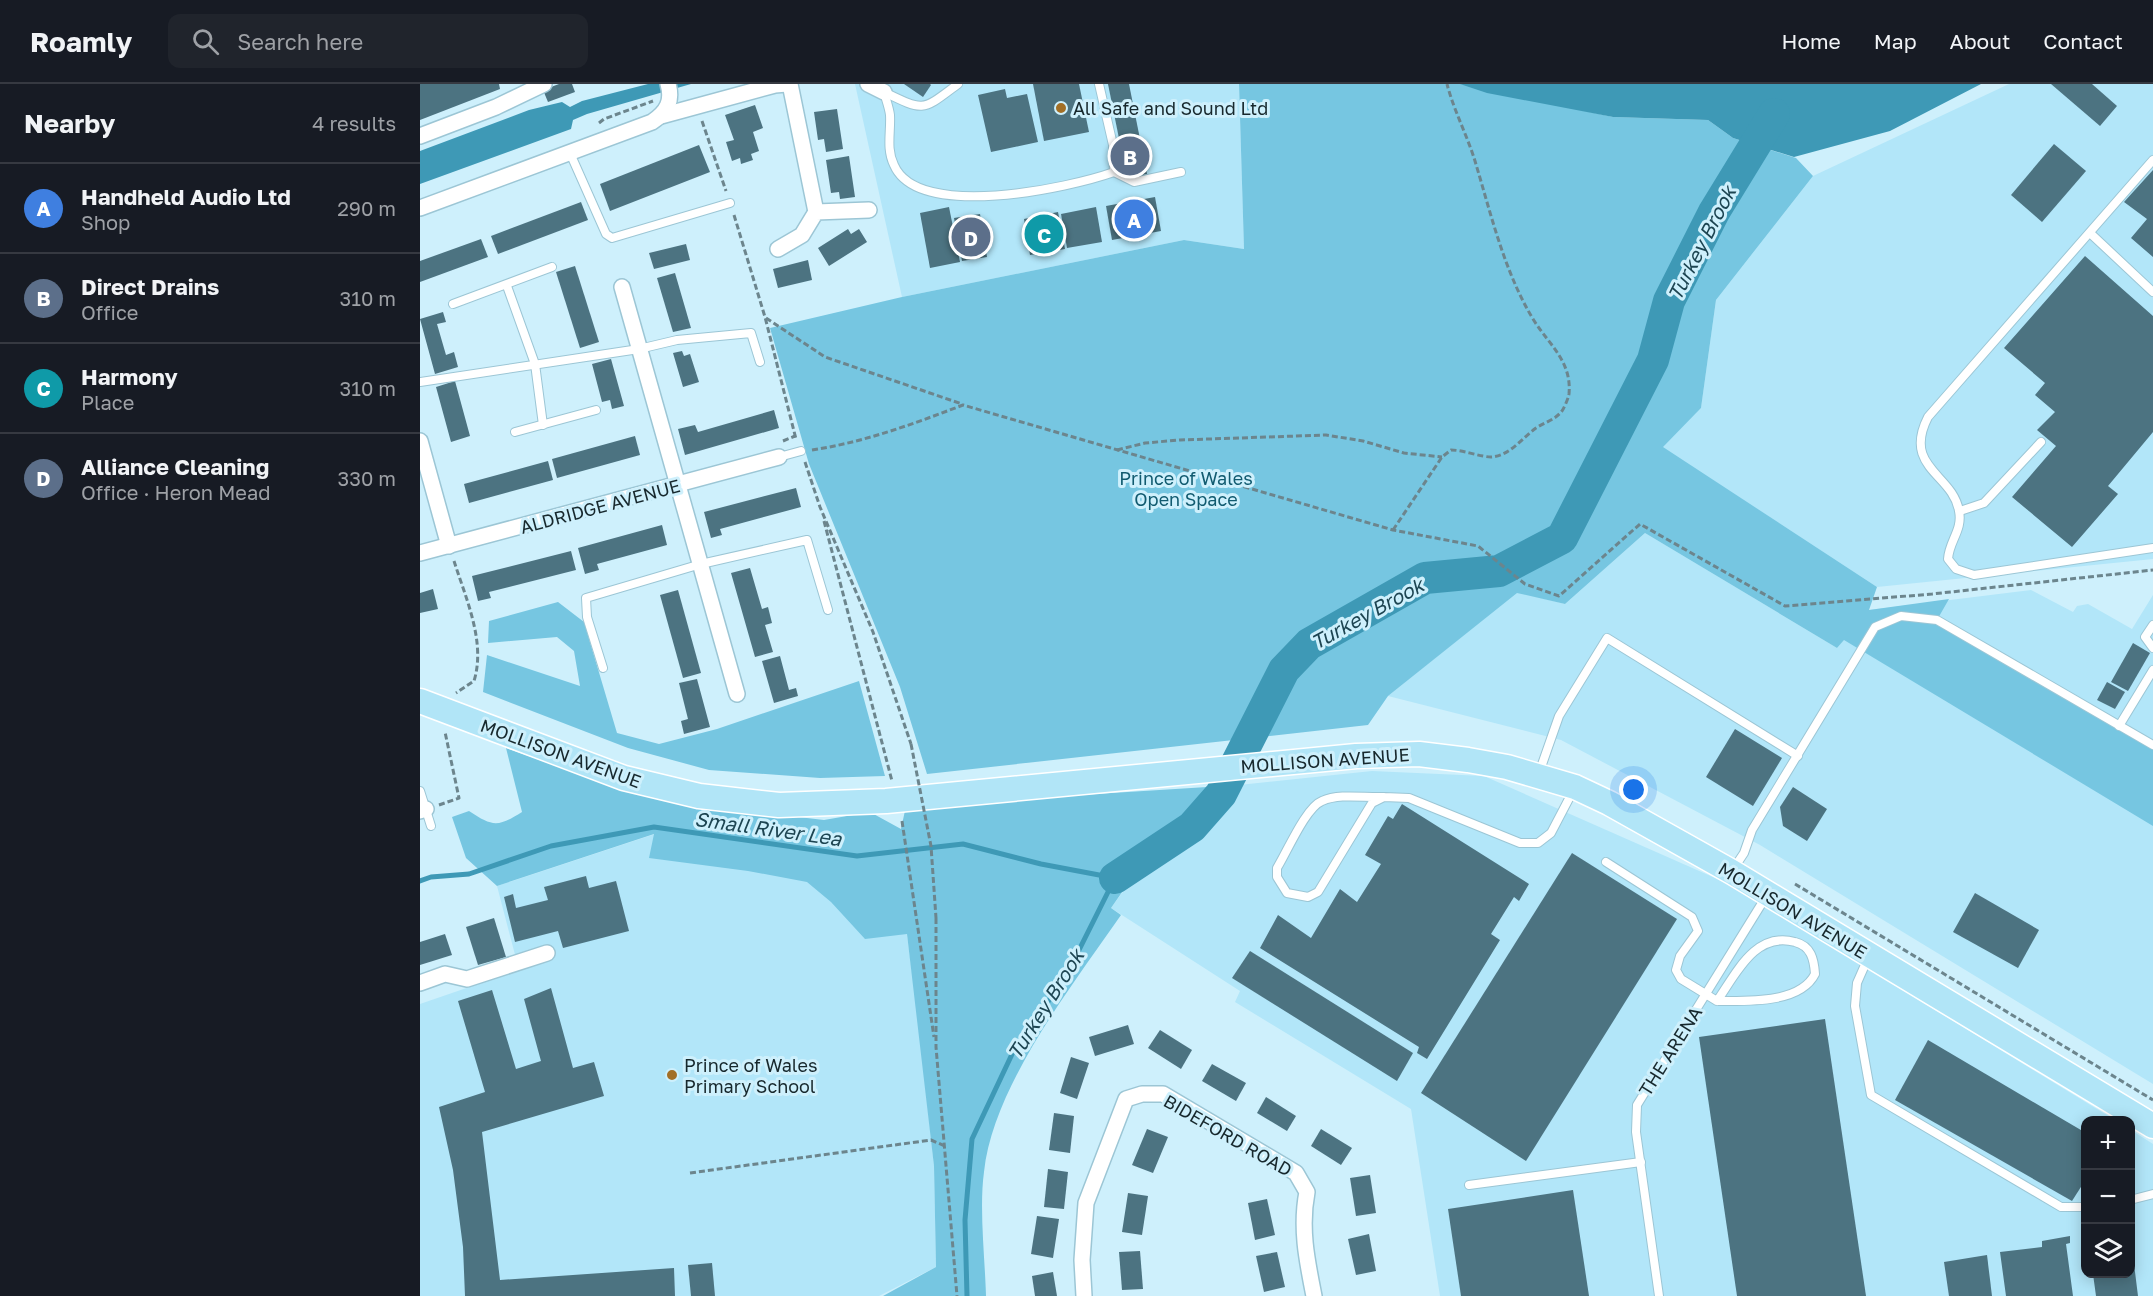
<!DOCTYPE html>
<meta charset="utf-8">
<style>
:root{--surface:#171b24;--page:#20242c;--text:#f1f3f6;--muted:#9ea1a6;--line:#363941;--accent:#a26f26}
body{margin:0;font-family:"Golos Text",sans-serif;background:var(--page);color:var(--text)}
.controls{position:absolute;right:18px;bottom:18px;display:grid;overflow:hidden;border-radius:12px;box-shadow:0 3px 15px #0003}
.controls button{width:54px;height:54px;display:grid;place-items:center;padding:0;border:0;border-bottom:2px solid var(--line);background:var(--surface);color:var(--text);font:30px sans-serif}
.you{position:absolute;left:1214px;top:706px;width:21px;height:21px;margin:-15px;border:4px solid #fff;border-radius:50%;background:#1a73e8;box-shadow:0 0 0 9px #1a73e833}
.badge{display:grid;place-items:center;width:39px;height:39px;border-radius:50%;background:var(--accent);color:#fff;font-size:20px;font-weight:700}
.pin{position:absolute;translate:-50% -50%;border:3px solid #fff;box-shadow:0 2px 6px #0006}
.list{margin:0;padding:0;list-style:none}
h2{display:flex;justify-content:space-between;align-items:center;height:78px;margin:0;padding:0 24px;font-size:26px}
h2 small{font-size:20px;font-weight:400;color:var(--muted)}
.list li{display:grid;grid-template-columns:39px 1fr auto;gap:18px;align-items:center;box-sizing:border-box;height:90px;padding:0 24px;border-top:2px solid var(--line)}
.list b{display:block;font-size:22px;white-space:nowrap}
.list p{margin:0;font-size:20px;white-space:nowrap;color:var(--muted)}
.list em{font-size:20px;font-style:normal;color:var(--muted)}
.icon{flex:none;width:33px;height:33px;fill:none;stroke:currentColor;stroke-width:2;stroke-linecap:round;stroke-linejoin:round}
.map{position:relative;flex:none;width:1733px;height:1212px;overflow:hidden}
header{display:flex;align-items:center;gap:36px;box-sizing:border-box;height:84px;padding:0 30px;background:var(--surface);border-bottom:2px solid var(--line)}
header strong{font-size:28px}
nav{display:flex;gap:33px;margin-inline-start:auto;font-size:21px}
.search{width:420px;height:54px;background:var(--page);display:flex;align-items:center;gap:15px;box-sizing:border-box;padding:0 21px;border-radius:12px;color:var(--muted);font-size:22px}
main{display:flex}
aside{flex:1;background:var(--surface)}
.map>svg:first-child{display:block}
</style>
<header>
<strong>Roamly</strong>
<div class="search"><svg class="icon" aria-label="search" viewBox="0 0 24 24"><circle cx="10" cy="10" r="6"/><path d="M15 15l6 6"/></svg>Search here</div>
<nav><a>Home</a><a>Map</a><a>About</a><a>Contact</a></nav>
</header>
<main>
<aside>
<h2>Nearby<small>4 results</small></h2>
<ul class="list">
<li><span class="badge" style="background:#3f7fe0">A</span><div><b>Handheld Audio Ltd</b><p>Shop</p></div><em>290 m</em></li>
<li><span class="badge" style="background:#5c6f8a">B</span><div><b>Direct Drains</b><p>Office</p></div><em>310 m</em></li>
<li><span class="badge" style="background:#0f9aa8">C</span><div><b>Harmony</b><p>Place</p></div><em>310 m</em></li>
<li><span class="badge" style="background:#5c6f8a">D</span><div><b>Alliance Cleaning</b><p>Office · Heron Mead</p></div><em>330 m</em></li>
</ul>
</aside>
<div class="map">
<svg width="1733" height="1212" viewBox="0 0 1733 1212">
<rect width="100%" height="100%" fill="#cef0fc"/>
<g fill="#b2e6f9">
<polygon points="435,0 819,0 824,165 764,156 482,213"/>
<polygon points="1589,0 1733,0 1733,475 1457,503 1242,363 1281,324 1296,216 1393,92"/>
<polygon points="1225,449 1417,564 1449,526 1611,506 1653,528 1657,522 1668,520 1712,545 1733,511 1733,1000 1340,761 1141,656 968,612 1097,508 1145,520"/>
<polygon points="952,687 1064,692 1311,801 1695,1036 1666,1036 1666,1190 1710,1190 1711,1046 1733,1060 1733,1212 1020,1212 991,1025 815,918 820,907 691,824 715,791 777,749 805,724 819,701"/>
<polygon points="235,750 477,777 497,925 514,1082 516,1183 459,1212 0,1212 0,920 99,886 77,802"/>
</g>
<g fill="#76c6e1">
<polygon points="819,0 1041,0 1193,33 1288,36 1313,54 1376,74 1393,92 1296,216 1281,324 1243,363 1457,503 1449,526 1529,515 1517,536 1733,664 1733,742 1424,556 1417,564 1225,449 1145,520 1097,509 968,612 948,641 507,690 480,603 389,380 350,244 482,213 764,156 824,165"/>
<polygon points="138,518 164,538 197,649 239,660 297,645 439,597 465,692 400,694 289,686 208,664 63,608 67,571 160,602 154,567 137,553 68,559 69,537"/>
<path d="M86,664l57,20 100,28 58,12 103,12 46,-8 31,17 5,-23 333,-21 -14,23 -28,25 -63,42 -23,33 10,7c-49,71 -128,171 -137,257 -5,36 1,87 2,124h-103l53,-29 -2,-101 -27,-232 -42,5 -34,-37 -24,-20 -59,-11 -99,-13 5,-24 -157,52 -31,-28 -14,-41 17,-6c24,16 29,16 53,1z"/>
</g>
<g fill="#3e99b6">
<polygon points="228,0 271,0 167,30 153,36 151,45 0,100 0,67 109,26 142,18 150,23 162,17"/>
<polygon points="1040,0 1561,0 1470,47 1374,73 1313,54 1288,36 1193,33 1067,9"/>
</g>
<g fill="none" stroke-linecap="round" stroke-linejoin="round">
<polyline stroke="#3e99b6" stroke-width="5" points="0,797 11,793 49,790 131,762 234,743 437,772 543,760 621,780 695,794 646,892 594,966 552,1055 545,1136 547,1212"/>
<polyline stroke="#3e99b6" stroke-width="32" points="695,794 772,743 801,710 864,586 889,560 1005,494 1079,487 1142,454 1233,276 1249,217 1294,128 1354,30"/>
</g>
<g fill="#4c7381">
<polygon points="0,0 79,0 80,5 0,36"/>
<polygon points="139,0 152,0 155,8 128,18 123,6"/>
<polygon points="484,0 510,0 511,1 503,13"/>
<polygon points="613,0 659,0 669,48 624,57"/>
<polygon points="688,0 709,0 727,90 707,94"/>
<polygon points="1631,0 1672,0 1697,22 1680,42"/>
<polygon points="585,5 587,14 607,10 618,58 571,68 558,11"/>
<polygon points="335,21 343,44 333,48 339,67 331,70 333,76 321,80 320,74 312,77 306,58 314,56 305,31"/>
<polygon points="417,25 423,65 406,68 404,55 398,56 394,28"/>
<polygon points="1634,60 1666,87 1622,138 1591,111"/>
<polygon points="279,61 290,88 190,127 180,100"/>
<polygon points="429,72 435,113 420,115 419,108 411,109 406,76"/>
<polygon points="1733,86 1733,173 1711,154 1727,135 1704,118"/>
<polygon points="735,113 741,147 692,156 686,122"/>
<polygon points="161,118 168,136 78,170 71,152"/>
<polygon points="529,123 540,178 510,184 500,129"/>
<polygon points="676,123 682,158 647,164 641,130"/>
<polygon points="638,128 645,165 610,171 604,135"/>
<polygon points="560,130 567,173 542,177 534,134"/>
<polygon points="428,145 431,150 439,145 447,158 409,182 398,164"/>
<polygon points="61,155 68,173 0,198 0,177"/>
<polygon points="266,160 270,176 234,185 229,169"/>
<polygon points="1665,172 1733,232 1733,348 1688,402 1698,410 1652,463 1592,413 1636,362 1617,346 1635,328 1615,311 1625,299 1584,264"/>
<polygon points="388,176 392,196 358,204 353,185"/>
<polygon points="155,182 179,258 160,264 136,188"/>
<polygon points="255,189 271,244 253,248 237,194"/>
<polygon points="23,228 26,238 17,240 26,271 34,268 38,283 15,290 0,235"/>
<polygon points="262,267 264,272 270,270 279,298 263,303 253,269"/>
<polygon points="191,275 204,322 192,325 190,316 182,318 172,280"/>
<polygon points="35,297 50,352 31,358 16,303"/>
<polygon points="354,326 359,344 265,371 258,345 275,341 278,348"/>
<polygon points="215,352 220,371 137,394 132,375"/>
<polygon points="128,377 133,396 49,419 44,400"/>
<polygon points="376,404 381,423 300,445 302,451 291,454 284,428"/>
<polygon points="242,441 247,461 177,480 179,486 165,490 158,464"/>
<polygon points="151,467 156,486 69,508 71,514 58,517 52,492"/>
<polygon points="330,484 342,525 348,523 352,539 345,541 353,568 335,573 311,489"/>
<polygon points="13,505 18,525 0,529 0,509"/>
<polygon points="258,506 281,589 263,594 240,511"/>
<polygon points="1713,559 1730,569 1708,607 1691,598"/>
<polygon points="360,572 369,606 376,604 378,612 354,619 342,577"/>
<polygon points="277,595 290,643 264,650 261,637 268,635 259,599"/>
<polygon points="1687,598 1705,608 1695,625 1677,616"/>
<polygon points="1315,645 1362,674 1333,722 1286,693"/>
<polygon points="1373,703 1407,725 1387,757 1363,742 1360,723"/>
<polygon points="982,720 1109,800 1099,817 1094,813 1071,850 1080,856 1007,975 997,969 999,963 840,864 858,831 891,854 920,805 937,818 961,780 945,771 968,732 973,735"/>
<polygon points="1152,769 1257,835 1106,1077 1001,1009"/>
<polygon points="166,792 169,804 196,797 209,847 143,864 138,847 95,858 84,813 93,810 96,824 128,816 124,803"/>
<polygon points="1555,809 1619,846 1598,884 1533,848"/>
<polygon points="74,834 86,873 58,881 46,843"/>
<polygon points="25,850 32,871 0,881 0,858"/>
<polygon points="830,867 993,969 977,997 812,894"/>
<polygon points="131,904 153,984 174,978 184,1012 62,1048 80,1196 254,1184 255,1212 45,1212 43,1163 33,1086 19,1023 65,1008 38,917 72,906 96,985 121,977 104,915"/>
<polygon points="1405,935 1446,1212 1317,1212 1279,953"/>
<polygon points="708,941 714,960 675,972 669,953"/>
<polygon points="740,946 772,966 761,985 728,964"/>
<polygon points="1508,956 1666,1049 1666,1095 1652,1117 1475,1016"/>
<polygon points="651,973 669,979 657,1015 640,1009"/>
<polygon points="792,980 826,999 816,1017 782,997"/>
<polygon points="846,1013 876,1032 867,1047 837,1029"/>
<polygon points="634,1029 654,1032 650,1069 629,1066"/>
<polygon points="727,1045 748,1053 733,1089 712,1081"/>
<polygon points="901,1045 932,1064 921,1081 891,1062"/>
<polygon points="628,1085 648,1088 644,1125 624,1123"/>
<polygon points="950,1091 956,1129 936,1132 930,1094"/>
<polygon points="1153,1106 1169,1212 1041,1212 1028,1125"/>
<polygon points="708,1109 728,1112 722,1151 702,1148"/>
<polygon points="847,1115 855,1151 835,1156 828,1119"/>
<polygon points="617,1132 639,1135 633,1174 611,1170"/>
<polygon points="949,1150 956,1187 936,1191 928,1155"/>
<polygon points="1650,1152 1650,1159 1646,1160 1653,1212 1586,1212 1580,1168 1622,1163 1622,1157"/>
<polygon points="720,1167 723,1205 702,1206 699,1168"/>
<polygon points="857,1168 865,1203 844,1208 836,1172"/>
<polygon points="1567,1171 1572,1212 1529,1212 1524,1178"/>
<polygon points="292,1179 295,1212 271,1212 268,1181"/>
<polygon points="1714,1180 1718,1212 1676,1212 1673,1190 1710,1190 1710,1181"/>
<polygon points="633,1188 637,1212 615,1212 612,1192"/>
</g>
<g fill="none" stroke-linecap="round" stroke-linejoin="round">
<defs>
<g id="lane">
<path d="M464,8c2,8 5,15 6,23 1,17 -4,34 4,50 24,56 175,23 220,7l-1,-27 -14,-61"/>
<path d="M464,8c41,20 38,19 74,-8"/>
<polyline points="150,69 186,150 192,154 310,119"/>
<path d="M1733,76l-225,257c-26,51 25,57 31,94 4,19 -10,30 -11,48l8,10 18,6 179,-27"/>
<polyline points="694,88 714,98 761,88"/>
<polyline points="1670,149 1733,208"/>
<polyline points="87,202 115,280 123,341"/>
<polyline points="33,220 132,183"/>
<polyline points="0,298 219,265 257,256 331,249 340,278"/>
<polyline points="95,348 176,326"/>
<polyline points="359,373 381,367"/>
<polyline points="1540,427 1564,419 1621,358"/>
<polyline points="1733,541 1725,553 1733,564"/>
<polyline points="183,584 167,533 166,514 281,480 387,456 408,526"/>
<polyline points="1699,642 1733,586"/>
<polyline points="1119,689 1139,632 1187,554 1378,672"/>
<polyline points="0,707 11,742"/>
<path d="M964,713c-19,1 -44,-4 -62,4 -16,6 -35,51 -45,67v9l10,16 21,4 10,-5 54,-89 12,-6 25,1 111,45h18l13,-10 22,-42"/>
<path d="M1186,778l86,55 6,14 -18,25 -4,14 5,9 36,22c19,-27 38,-70 78,-59 16,4 19,17 20,32 -15,30 -69,27 -98,27"/>
<polyline points="1314,784 1324,769 1332,746 1455,543 1481,532 1517,536 1733,661"/>
<polyline points="1448,874 1437,899 1435,922 1451,1011 1641,1123 1666,1123"/>
<polyline points="1049,1101 1221,1078"/>
<polyline points="1710,1116 1733,1110"/>
<polyline points="1239,1212 1216,1048 1217,1021 1347,811"/>
</g>
<g id="street">
<polyline points="370,0 396,128"/>
<polyline points="448,0 464,8"/>
<polyline points="241,32 355,1 367,0"/>
<polyline points="0,52 76,23 124,0"/>
<path d="M0,124l232,-86c15,-10 21,-21 16,-38"/>
<polyline points="358,165 382,151 396,128 449,126"/>
<polyline points="202,203 317,610"/>
<polyline points="0,357 29,462"/>
<polyline points="0,469 359,373"/>
<polyline points="0,727 6,725"/>
<polyline points="0,899 25,890 47,895 127,869"/>
<path d="M664,1212l-2,-36 4,-57 40,-104 16,-5h21l133,79 11,19c-7,36 0,69 7,104"/>
</g>
<polyline id="primary" points="0,617 204,694 279,712 359,721 466,717 936,672 999,670 1048,676 1087,683 1155,703 1189,719 1312,788 1733,1042"/>
</defs>
<use href="#lane" stroke="#9cc6d5" stroke-width="10"/>
<use href="#street" stroke="#9cc6d5" stroke-width="18"/>
<use href="#primary" stroke="#fff" stroke-width="27"/>
<g stroke="#6c858d" stroke-width="3" stroke-dasharray="6 3" stroke-linecap="butt">
<polyline points="282,37 306,107"/>
<polyline points="179,39 184,35 233,17"/>
<polyline points="314,131 345,233 376,355"/>
<polyline points="346,234 405,273 542,320"/>
<polyline points="363,357 375,352"/>
<path d="M392,366c53,-8 101,-26 151,-45l430,125 85,16 47,38 34,12 81,-72 145,82 147,-12 221,-24"/>
<polyline points="697,366 725,359 760,356 906,351 943,357 984,369 1022,373"/>
<polyline points="385,378 400,423 453,548 491,660"/>
<polyline points="404,437 472,697"/>
<path d="M973,446l49,-73 9,-7c12,0 30,7 40,7 19,-1 31,-19 45,-29 9,-6 19,-8 26,-17 3,-5 6,-12 7,-17 3,-33 -20,-49 -36,-75 -29,-48 -42,-105 -58,-158 -8,-26 -21,-50 -28,-77"/>
<path d="M34,477c12,38 32,81 20,120l-18,12"/>
<polyline points="19,721 39,714 25,648"/>
<polyline points="482,737 514,953"/>
<polyline points="1375,800 1733,1016"/>
<polyline points="516,834 516,963 537,1212"/>
<polyline points="270,1089 511,1056 525,1062"/>
</g>
<use href="#lane" stroke="#fff" stroke-width="8"/>
<use href="#street" stroke="#fff" stroke-width="15"/>
<use href="#primary" stroke="#b1e5f7" stroke-width="24"/>
<polyline stroke="#6c858d" stroke-width="3" stroke-dasharray="6 3" stroke-linecap="butt" points="491,660 511,762 516,834"/>
</g>
<g fill="#a26f26" stroke="#cef0fc" stroke-width="2">
<circle cx="641" cy="24" r="6"/>
<circle cx="252" cy="991" r="6"/>
</g>
<g text-anchor="middle" dominant-baseline="central" stroke-width="6" stroke-linejoin="round" paint-order="stroke">
<g font-size="18" fill="#17282d" stroke="#cef0fc" text-anchor="start">
<text x="653" y="24">All Safe and Sound Ltd</text>
<text x="264" y="981">Prince of Wales<tspan x="264" dy="21">Primary School</tspan></text>
</g>
<g font-size="18" fill="#115b70" stroke="#cef0fc">
<text x="766" y="394">Prince of Wales<tspan x="766" dy="21">Open Space</tspan></text>
</g>
<g font-size="18" fill="#17282d" stroke="#cef0fc">
<text transform="translate(180 422) rotate(-15)">ALDRIDGE AVENUE</text>
<text transform="translate(141 669) rotate(20)">MOLLISON AVENUE</text>
<text transform="translate(905 676) rotate(-4)">MOLLISON AVENUE</text>
<text transform="translate(1373 826) rotate(31)">MOLLISON AVENUE</text>
<text transform="translate(1250 967) rotate(-58)">THE ARENA</text>
<text transform="translate(808 1051) rotate(30)">BIDEFORD ROAD</text>
</g>
<g font-size="20" font-style="italic" fill="#1d4552" stroke="#cef0fc">
<text transform="translate(1281 159) rotate(-63)">Turkey Brook</text>
<text transform="translate(947 529) rotate(-29)">Turkey Brook</text>
<text transform="translate(348 744) rotate(8)">Small River Lea</text>
<text transform="translate(625 920) rotate(-58)">Turkey Brook</text>
</g>
</g>
</svg>
<div class="controls">
<button>+</button>
<button>−</button>
<button><svg class="icon" aria-label="layers" viewBox="0 0 24 24"><path d="M12 4l9 5-9 5-9-5zM3 14l9 5 9-5"/></svg></button>
</div>
<div class="you"></div>
<div class="pin badge" style="left:714px;top:135px;background:#3f7fe0">A</div>
<div class="pin badge" style="left:710px;top:72px;background:#5c6f8a">B</div>
<div class="pin badge" style="left:624px;top:150px;background:#0f9aa8">C</div>
<div class="pin badge" style="left:551px;top:153px;background:#5c6f8a">D</div>
</div>
</main>
